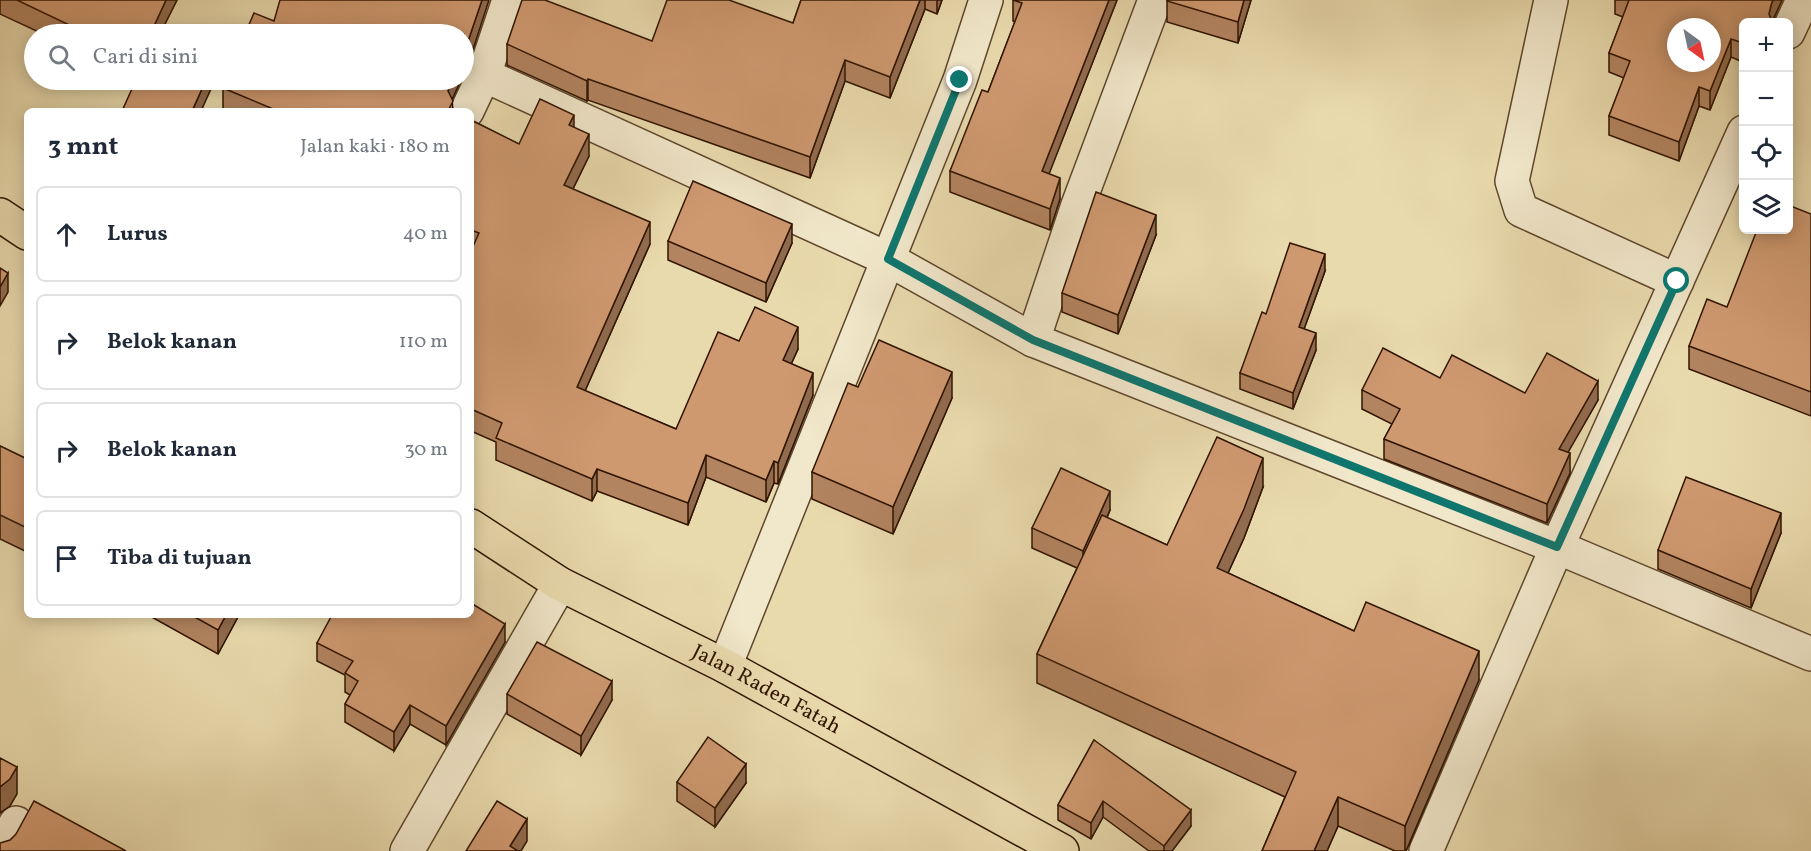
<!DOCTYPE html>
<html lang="id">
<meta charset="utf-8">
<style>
:root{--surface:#fff;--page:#f6f6f7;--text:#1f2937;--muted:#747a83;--line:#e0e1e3}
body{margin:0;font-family:Vollkorn,serif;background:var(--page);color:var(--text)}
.controls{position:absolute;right:18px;top:18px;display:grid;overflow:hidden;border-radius:9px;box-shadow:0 3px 15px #0003}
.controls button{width:54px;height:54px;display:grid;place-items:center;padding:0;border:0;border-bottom:2px solid var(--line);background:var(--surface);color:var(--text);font:30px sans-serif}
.compass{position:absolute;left:1667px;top:18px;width:54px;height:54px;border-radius:50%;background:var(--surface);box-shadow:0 3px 15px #0003;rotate:147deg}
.stop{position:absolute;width:18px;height:18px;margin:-14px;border:4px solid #0f766e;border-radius:50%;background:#fff}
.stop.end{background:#0f766e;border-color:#fff;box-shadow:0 2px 6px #0008}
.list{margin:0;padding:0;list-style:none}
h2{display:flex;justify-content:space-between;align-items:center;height:78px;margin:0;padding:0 24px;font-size:26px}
h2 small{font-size:20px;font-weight:400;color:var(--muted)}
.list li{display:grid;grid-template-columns:39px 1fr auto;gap:18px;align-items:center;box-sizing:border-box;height:96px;margin:0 12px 12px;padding:0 12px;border:2px solid var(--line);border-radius:9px}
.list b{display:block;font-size:22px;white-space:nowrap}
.list em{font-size:20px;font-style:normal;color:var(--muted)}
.icon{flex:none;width:33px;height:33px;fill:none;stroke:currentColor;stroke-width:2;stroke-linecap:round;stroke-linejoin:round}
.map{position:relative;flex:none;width:1811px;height:851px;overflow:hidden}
.search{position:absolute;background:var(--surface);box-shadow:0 3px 15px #0003;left:24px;top:24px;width:450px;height:66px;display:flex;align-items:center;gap:15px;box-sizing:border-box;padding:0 21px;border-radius:33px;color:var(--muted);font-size:22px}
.panel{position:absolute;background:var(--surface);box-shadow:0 3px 15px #0003;left:24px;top:108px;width:450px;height:510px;border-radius:9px}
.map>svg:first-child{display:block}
</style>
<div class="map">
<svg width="1811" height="851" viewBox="0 0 1811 851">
<rect width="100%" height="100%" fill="#e9daad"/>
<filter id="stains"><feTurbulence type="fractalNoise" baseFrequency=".00333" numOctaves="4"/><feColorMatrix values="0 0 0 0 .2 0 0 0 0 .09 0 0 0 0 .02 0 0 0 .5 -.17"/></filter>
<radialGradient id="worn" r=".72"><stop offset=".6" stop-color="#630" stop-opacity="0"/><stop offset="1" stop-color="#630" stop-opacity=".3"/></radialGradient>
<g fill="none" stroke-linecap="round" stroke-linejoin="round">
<defs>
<g id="street">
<polyline points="1551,0 1512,181 1521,210 1677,281"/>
<polyline points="1788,32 1803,0"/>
<polyline points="484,75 888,259 1033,340 1557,547 1811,654"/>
<polyline points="467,111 484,75 509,0"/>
<polyline points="1033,340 1078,205 1155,0"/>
<polyline points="725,666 960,80 986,0"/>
<polyline points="0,851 16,823"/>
<polyline points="407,851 560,584"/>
<polyline points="1426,851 1557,547 1744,132"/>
</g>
<g id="highway">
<polyline points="0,215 27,233"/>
<path id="s1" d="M471,526l89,58 165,82 337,185"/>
</g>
</defs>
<use href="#street" stroke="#5e462c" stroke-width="36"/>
<use href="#highway" stroke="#301401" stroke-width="36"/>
<use href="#street" stroke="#f1e7ca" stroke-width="33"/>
<use href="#highway" stroke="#e9daad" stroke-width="33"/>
</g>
<g fill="#b28460" stroke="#301401" stroke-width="1.5">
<polygon points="0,0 177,0 162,29 175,34 43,34 0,14 0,15"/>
<polygon points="801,0 942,0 937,14 925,9 890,98 845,81 810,178 588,100 587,101 507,65 507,44 652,41 793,23"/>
<polygon points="1013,0 1117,0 1049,173 1060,199 1050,230 950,192 950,171 988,92 1015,22 1013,21"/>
<polygon points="1167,0 1251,0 1238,43 1167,22"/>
<polygon points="1615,0 1782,0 1772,22 1743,22 1743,62 1731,57 1710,110 1699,106 1679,161 1609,135 1609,116 1624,78 1609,72 1609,53 1623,17 1615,14"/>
<polygon points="223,88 452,99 453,110 454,111 225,111 223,110"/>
<polygon points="471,120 519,144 574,127 589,156 573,189 650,244 585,391 676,429 739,341 798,349 791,364 813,395 778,484 774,483 766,502 706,477 688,525 597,491 592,501 496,460 496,442 471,431"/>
<polygon points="1811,214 1811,416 1689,369 1689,346 1727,307"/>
<polygon points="1156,235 1118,334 1062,312 1062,293"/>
<polygon points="668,241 792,243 766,302 668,260"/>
<polygon points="1325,271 1304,329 1316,350 1293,409 1240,389 1240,373 1266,314"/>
<polygon points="1440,378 1525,393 1598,400 1568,452 1570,473 1547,523 1384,459 1384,439 1392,424 1362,409 1362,390"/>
<polygon points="858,387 952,398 893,534 812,499 812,472"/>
<polygon points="0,446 27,459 27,552 0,539"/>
<polygon points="1263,487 1244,538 1228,573 1354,631 1479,680 1406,851 1395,851 1338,826 1327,851 1262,851 1285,797 1037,683 1037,654 1077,568 1032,548 1032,528 1110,510 1107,518 1167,545"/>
<polygon points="1781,533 1751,608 1658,569 1658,550"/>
<polygon points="148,615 239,615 218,654"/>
<polygon points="505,642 446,745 410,724 394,751 345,722 345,704 350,695 345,692 345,675 317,661 317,643"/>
<polygon points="507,694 612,700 581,755 507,714"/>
<polygon points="1094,740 1191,826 1172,851 1149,851 1103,817 1091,839 1058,820 1058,805"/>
<polygon points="677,782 746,783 715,827 677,801"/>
</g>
<g fill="#916b4e" stroke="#301401" stroke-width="1.5">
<polygon points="166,0 177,0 160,34 154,26"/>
<polygon points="482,0 489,0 467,68 464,75 464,53"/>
<polygon points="920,0 925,0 925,9 890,98 890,77"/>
<polygon points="937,0 942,0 937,14"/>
<polygon points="1109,0 1117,0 1042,192 1042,171"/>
<polygon points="1244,0 1251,0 1238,43 1238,22"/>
<polygon points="1773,0 1782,0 1772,22 1769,14 1771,5"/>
<polygon points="1731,39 1731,57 1710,110 1710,91"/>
<polygon points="845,60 845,81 810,178 810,157"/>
<polygon points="588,79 588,100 587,101 587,81"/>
<polygon points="206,80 215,80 201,111 192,111"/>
<polygon points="451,80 461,80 450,104 448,91"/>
<polygon points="1699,87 1699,106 1679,161 1679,142"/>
<polygon points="574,115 574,136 569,125"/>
<polygon points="589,134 589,156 564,207 564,185"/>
<polygon points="1060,178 1060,199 1050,230 1050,209"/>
<polygon points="1156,215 1156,235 1118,334 1118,315"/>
<polygon points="650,222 650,244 577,409 577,387"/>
<polygon points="792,224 792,243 766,302 766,283"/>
<polygon points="1325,254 1325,271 1299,343 1299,327"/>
<polygon points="8,273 8,292 0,306 0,287"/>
<polygon points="798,327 798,349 783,382 783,360"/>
<polygon points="1316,333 1316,350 1293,409 1293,393"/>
<polygon points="952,372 952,398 893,534 893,507"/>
<polygon points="813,373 813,395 778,484 778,463"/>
<polygon points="1598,381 1598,400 1559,468 1559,449"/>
<polygon points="1570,453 1570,473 1547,523 1547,504"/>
<polygon points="706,455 706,477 688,525 688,503"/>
<polygon points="1263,458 1263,487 1244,538 1217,597 1217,568"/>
<polygon points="774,461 774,483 766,502 766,480"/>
<polygon points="597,469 597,491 592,501 592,479"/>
<polygon points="1110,491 1110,510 1083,570 1083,551"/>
<polygon points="1781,513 1781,533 1751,608 1751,589"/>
<polygon points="226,615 239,615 218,654 218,630"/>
<polygon points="505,624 505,642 446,745 446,726"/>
<polygon points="1479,651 1479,680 1406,851 1405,851 1405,826"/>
<polygon points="612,681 612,700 581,755 581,736"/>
<polygon points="410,705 410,724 394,751 394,732"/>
<polygon points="746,764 746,783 715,827 715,808"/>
<polygon points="17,767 17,794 10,806 0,813 0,787"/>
<polygon points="1338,797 1338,826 1327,851 1314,851"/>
<polygon points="1103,801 1103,817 1091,839 1091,823"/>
<polygon points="1191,810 1191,826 1172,851 1164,851 1164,846"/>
<polygon points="527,819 527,841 521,851 510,851 510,846"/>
</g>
<g fill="#cf9970" stroke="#301401" stroke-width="1.5" fill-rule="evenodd">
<polygon points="17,0 166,0 154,26 175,34 88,34"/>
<polygon points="280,0 482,0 464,53 464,34 245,34 254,13 274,21"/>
<polygon points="522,0 545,0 652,41 667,0 729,0 793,23 801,0 920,0 890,77 845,60 810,157 588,79 587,81 507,44"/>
<polygon points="1013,0 1109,0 1042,171 1060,178 1050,209 950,171 982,90 988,92 1022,3"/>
<polygon points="1167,0 1244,0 1238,22 1167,1"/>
<path d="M1628,0h145l-2,5 -2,9 3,8h-29v21l-12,-4 -21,52 -11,-4 -20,55 -70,-26 21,-55 -21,-8 20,-53zM1676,27h36v36h-36z"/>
<polygon points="136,80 206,80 192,111 122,111"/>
<polygon points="227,80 451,80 448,91 453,101 449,109 454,111 278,111 223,88"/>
<polygon points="540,99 574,115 569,125 589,134 564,185 650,222 577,387 676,429 718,332 739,341 755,307 798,327 783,360 813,373 778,463 774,461 766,480 706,455 688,503 597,469 592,479 496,438 502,423 471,409 471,251 479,233 471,230 471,120 519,144"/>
<polygon points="693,181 792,224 766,283 668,241"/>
<polygon points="1096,192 1156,215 1118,315 1062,293"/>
<polygon points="1788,205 1811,214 1811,392 1689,346 1707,299 1727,307 1757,230 1788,230"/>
<polygon points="1290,243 1325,254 1299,327 1316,333 1293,393 1240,373 1262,312 1266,314"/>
<polygon points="0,268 8,273 0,287"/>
<polygon points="879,340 952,372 893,507 812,472 848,383 858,387"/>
<polygon points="1383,348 1440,378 1452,355 1525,393 1547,353 1598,381 1559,449 1570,453 1547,504 1384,439 1400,409 1362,390"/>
<polygon points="1217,437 1263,458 1244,509 1217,568 1354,631 1366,602 1479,651 1405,826 1338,797 1314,851 1262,851 1296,772 1037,654 1102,515 1167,545"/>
<polygon points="0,446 27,459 27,528 0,515"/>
<polygon points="1061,468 1110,491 1083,551 1032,528"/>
<polygon points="1686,477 1781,513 1751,589 1658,550"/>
<polygon points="471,603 505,624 446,726 410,705 394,732 345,704 358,681 345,673 353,661 317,643 332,615 471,615"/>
<polygon points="191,615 226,615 218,630"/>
<polygon points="537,642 612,681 581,736 507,694"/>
<polygon points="708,737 746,764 715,808 677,782"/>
<polygon points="1094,740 1191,810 1164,846 1103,801 1091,823 1058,805"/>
<polygon points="0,758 17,767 10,779 0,787"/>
<polygon points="34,801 126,851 0,851 0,843 10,840 16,834"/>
<polygon points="497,801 527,819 510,846 518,851 466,851"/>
</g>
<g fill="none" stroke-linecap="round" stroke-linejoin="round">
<polyline stroke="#0f766e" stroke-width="8" points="960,80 888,259 1033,340 1557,547 1677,281"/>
</g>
<g text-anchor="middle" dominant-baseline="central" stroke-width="4.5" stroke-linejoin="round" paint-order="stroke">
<g font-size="21" fill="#301401" stroke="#f1e7ca">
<text stroke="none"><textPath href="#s1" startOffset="338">Jalan Raden Fatah</textPath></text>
</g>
</g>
<rect width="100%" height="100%" filter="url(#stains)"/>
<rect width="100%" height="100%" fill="url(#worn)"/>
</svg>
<div class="controls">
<button>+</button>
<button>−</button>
<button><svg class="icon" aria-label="locate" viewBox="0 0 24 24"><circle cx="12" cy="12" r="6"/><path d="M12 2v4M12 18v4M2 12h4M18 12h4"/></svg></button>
<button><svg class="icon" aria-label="layers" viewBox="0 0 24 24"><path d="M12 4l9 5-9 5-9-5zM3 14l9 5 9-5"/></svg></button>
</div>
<svg class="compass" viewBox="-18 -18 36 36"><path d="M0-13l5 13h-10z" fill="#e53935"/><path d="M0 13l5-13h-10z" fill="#747a83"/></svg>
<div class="stop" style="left:1677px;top:281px"></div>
<div class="stop end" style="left:960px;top:80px"></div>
<div class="search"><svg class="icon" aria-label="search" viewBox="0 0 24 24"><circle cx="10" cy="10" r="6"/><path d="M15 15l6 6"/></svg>Cari di sini</div>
<section class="panel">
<h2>3 mnt<small>Jalan kaki · 180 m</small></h2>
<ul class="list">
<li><svg class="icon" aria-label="ahead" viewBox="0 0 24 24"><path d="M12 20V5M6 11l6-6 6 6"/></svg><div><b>Lurus</b></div><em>40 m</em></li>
<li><svg class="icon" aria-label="right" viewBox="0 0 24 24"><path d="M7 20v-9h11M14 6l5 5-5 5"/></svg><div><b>Belok kanan</b></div><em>110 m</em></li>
<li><svg class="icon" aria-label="right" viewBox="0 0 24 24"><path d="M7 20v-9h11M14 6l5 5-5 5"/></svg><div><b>Belok kanan</b></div><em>30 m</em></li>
<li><svg class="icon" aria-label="arrive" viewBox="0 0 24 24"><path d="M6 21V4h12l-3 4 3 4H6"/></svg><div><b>Tiba di tujuan</b></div></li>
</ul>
</section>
</div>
